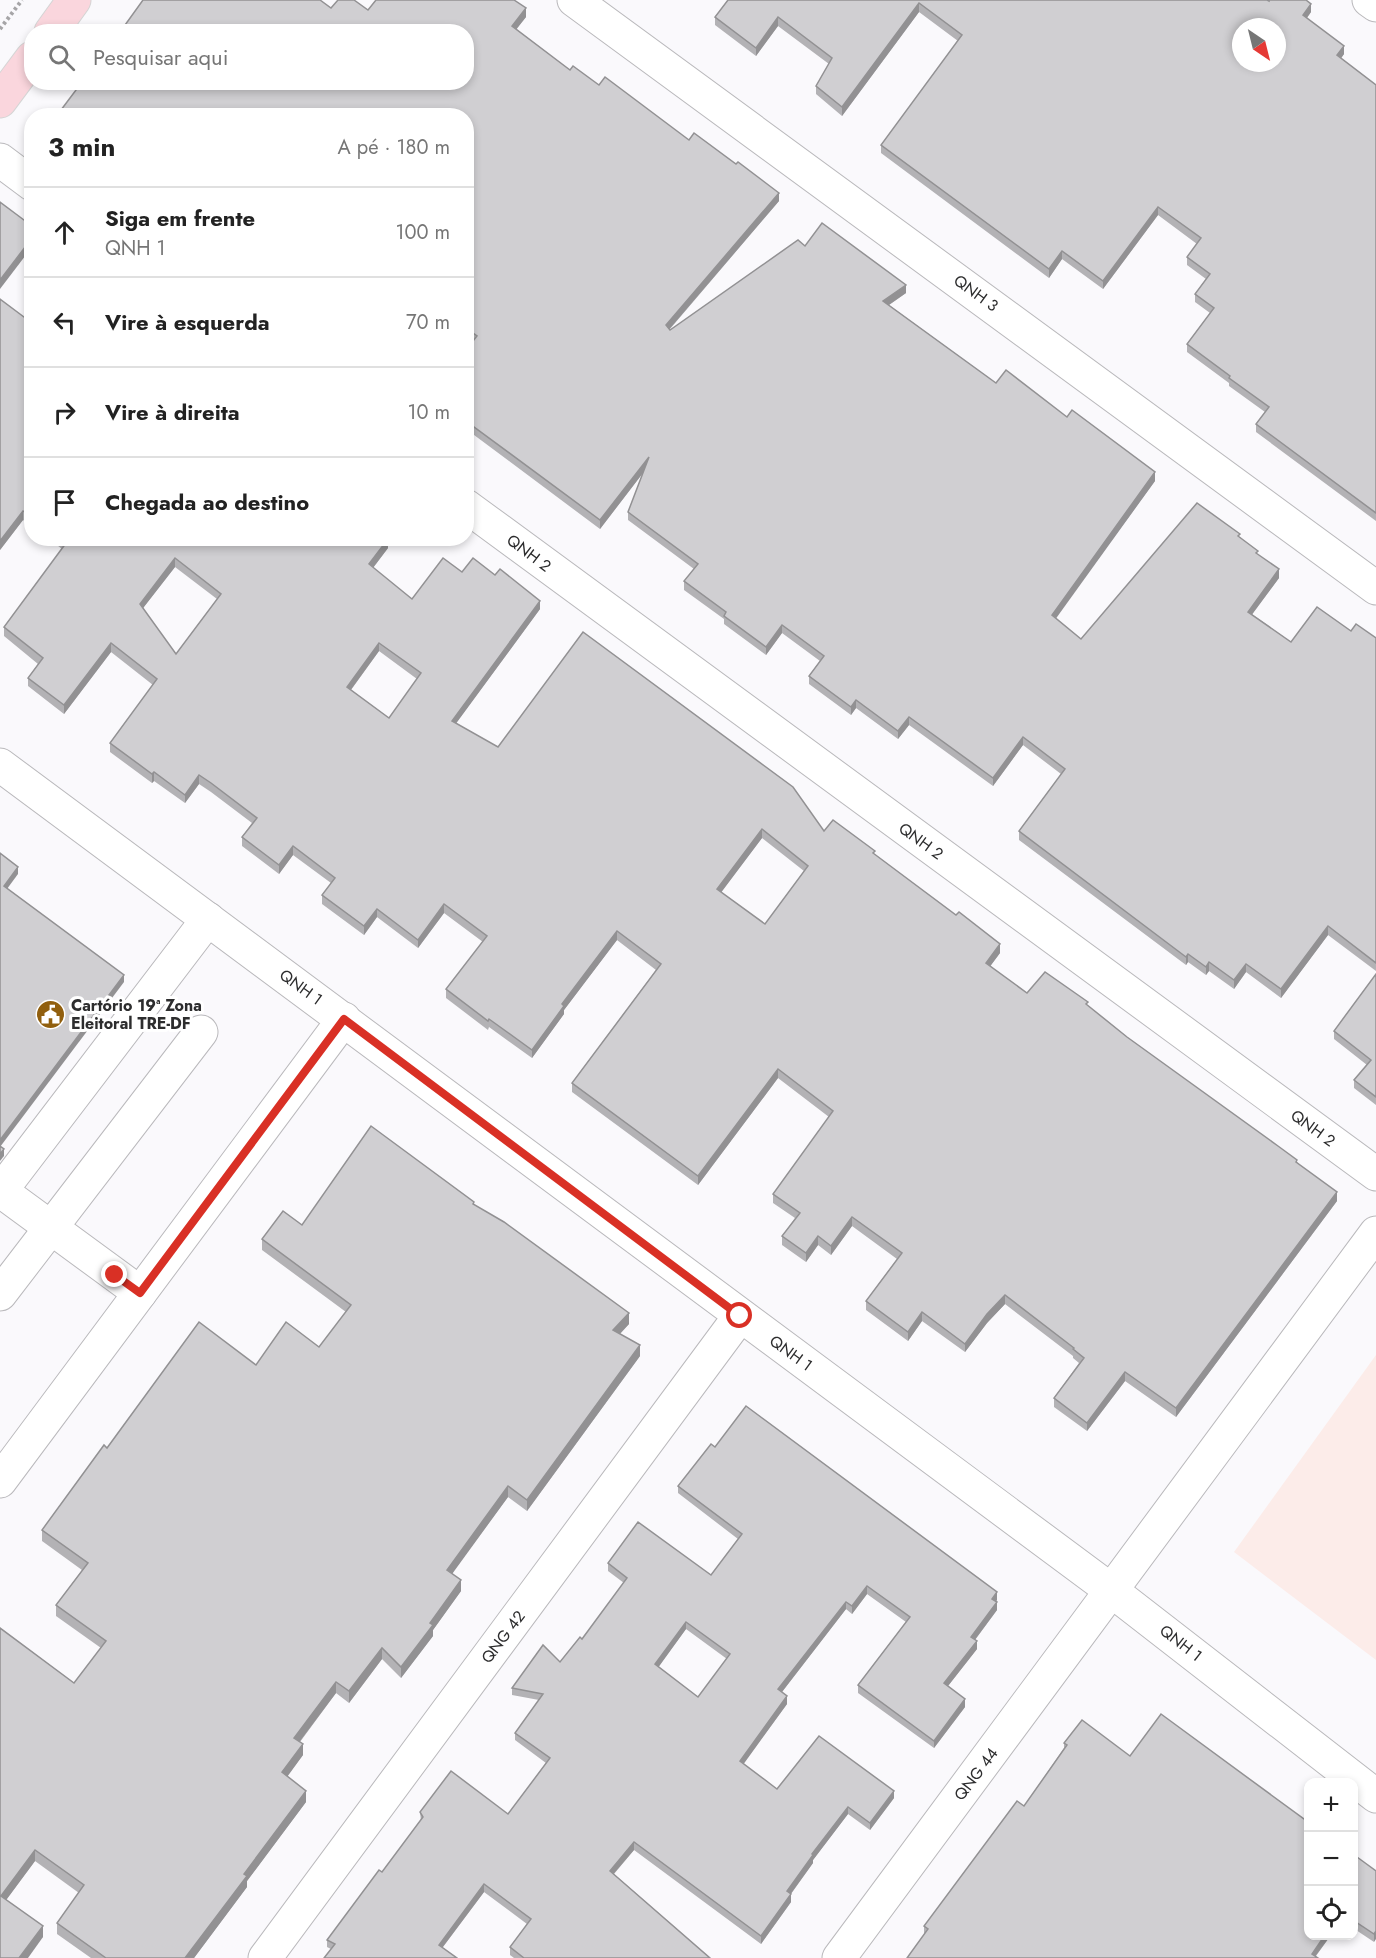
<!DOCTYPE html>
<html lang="pt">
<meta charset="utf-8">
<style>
:root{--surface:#fff;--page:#f2f2f2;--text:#222;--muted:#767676;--line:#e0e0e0}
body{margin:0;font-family:Jost,sans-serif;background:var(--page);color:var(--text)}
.controls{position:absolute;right:18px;bottom:18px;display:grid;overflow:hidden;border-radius:12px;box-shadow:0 3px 9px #0003}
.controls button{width:54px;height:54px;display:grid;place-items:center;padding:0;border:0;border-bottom:2px solid var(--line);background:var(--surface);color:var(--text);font:30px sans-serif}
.compass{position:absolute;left:1232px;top:18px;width:54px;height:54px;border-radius:50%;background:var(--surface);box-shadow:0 3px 9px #0003;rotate:145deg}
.stop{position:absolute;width:18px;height:18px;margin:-14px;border:4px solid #d93025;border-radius:50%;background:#fff}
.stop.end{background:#d93025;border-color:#fff;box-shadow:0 2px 6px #0008}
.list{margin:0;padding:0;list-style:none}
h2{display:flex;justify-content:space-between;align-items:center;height:78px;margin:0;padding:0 24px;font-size:26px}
h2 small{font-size:20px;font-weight:400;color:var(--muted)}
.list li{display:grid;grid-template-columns:39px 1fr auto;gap:18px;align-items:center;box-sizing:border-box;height:90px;padding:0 24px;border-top:2px solid var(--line)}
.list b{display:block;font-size:22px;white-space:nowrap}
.list p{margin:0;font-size:20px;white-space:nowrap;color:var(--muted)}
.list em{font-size:20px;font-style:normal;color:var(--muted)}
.icon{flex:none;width:33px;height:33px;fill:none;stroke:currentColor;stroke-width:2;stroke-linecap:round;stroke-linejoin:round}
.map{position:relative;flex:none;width:1376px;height:1958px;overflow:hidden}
.search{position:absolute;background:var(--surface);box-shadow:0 3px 9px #0003;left:24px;top:24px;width:450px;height:66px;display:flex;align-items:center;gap:15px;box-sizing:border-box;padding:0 21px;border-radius:24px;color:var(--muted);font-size:22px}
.panel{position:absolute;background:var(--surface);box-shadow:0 3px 9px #0003;left:24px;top:108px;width:450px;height:438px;border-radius:24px}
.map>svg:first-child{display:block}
</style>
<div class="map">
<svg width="1376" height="1958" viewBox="0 0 1376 1958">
<rect width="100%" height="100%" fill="#faf9fc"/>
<polygon fill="#fcece9" points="1376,1355 1376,1660 1234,1552"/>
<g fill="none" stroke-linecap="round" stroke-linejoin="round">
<defs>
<g id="minor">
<polyline points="574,0 1376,588"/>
<polyline points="1369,0 1376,5"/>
<polyline points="0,160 32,184"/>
<polyline points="466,506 1376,1174"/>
<polyline points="0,765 1112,1591 1376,1796"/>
<polyline points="1,1191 140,1293"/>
<polyline points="0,1192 208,919"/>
<polyline points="0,1294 201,1032"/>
<polyline points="0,1481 344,1019"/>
<polyline points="265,1958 740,1316"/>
<polyline points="839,1958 1376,1233"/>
</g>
<g id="major">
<polyline points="51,32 74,0"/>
<polyline points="0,101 32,58"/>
</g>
</defs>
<use href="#minor" stroke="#bab9bc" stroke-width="35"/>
<use href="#major" stroke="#d5d5d5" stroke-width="35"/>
<polyline stroke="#a6a5a7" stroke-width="4" stroke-dasharray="3 3" stroke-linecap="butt" points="0,29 22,0"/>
<use href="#minor" stroke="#fff" stroke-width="33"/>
<use href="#major" stroke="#fad6dd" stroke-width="33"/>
</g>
<g fill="#b3b2b5" fill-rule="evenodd">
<polygon points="728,0 1269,1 1311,12 1307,18 1344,54 1341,58 1376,85 1376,521 1256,432 1256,424 1265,412 1229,386 1229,383 1187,352 1187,344 1210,313 1195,302 1195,294 1206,279 1187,265 1187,257 1197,244 1158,215 1103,289 1062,259 1049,278 881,153 881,145 958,41 919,12 842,116 816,94 816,86 829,64 778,26 756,56 715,25 715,17"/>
<polygon points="331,8 526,17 516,29 570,70 599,85 689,140 779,201 670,329 670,330 805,246 906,293 889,305 996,383 1067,417 1155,481 1055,618 1081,639 1240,537 1258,555 1279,578 1252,614 1291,642 1351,631 1376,638 1376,971 1328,935 1281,998 1246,972 1234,989 1209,971 1206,975 1188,962 1186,965 1019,840 1019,831 1061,774 1023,745 993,786 909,725 898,739 856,708 851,715 809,684 809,676 820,661 782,633 766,655 724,624 724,619 684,590 684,581 694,569 628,520 628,512 643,473 600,529 466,429 466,350 473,341 466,336 466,116 58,116 58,114"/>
<polygon points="32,323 32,526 23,520 0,550"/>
<path d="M48,538h339l1,10 -15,20 39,31 50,-27 78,37 -84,114 42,24 326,84 51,24 125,98 -10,13 37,27 61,13 39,31 170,125 40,39 -161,216 -51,-36 -38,50 -33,-24v-9l25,-35 -6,-5v-2l-68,-52 -18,19 -22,29 -43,-31 -14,20 -42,-31v-9l31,-42 -45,-33 -21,29 -13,-10 -12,17 -24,-17v-9l13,-18 -22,-15v-9l56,-77 -51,-39 -80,107 -126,-93v-9l84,-113 -39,-30 -53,70v4l-32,44 -43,-31 -1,3 -42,-32v-9l37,-47 -39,-29 -26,35 -41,-31 -13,18 -42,-31v-9l9,-12 -38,-28 -14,19 -37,-28v-9l10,-14 -41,-31 -12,-8 -14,19 -31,-22 -2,2 -42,-31v-9l43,-58 -42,-33 -47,62 -36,-28v-8l10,-14 -34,-28v-9l58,-78zM175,567l42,32 -41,55 -33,-46zM379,651l38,28 -28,39 -38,-28zM762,838l42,33 -39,53 -44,-32z"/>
<polygon points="1376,974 1376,1105 1354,1088 1354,1080 1367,1065 1334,1039 1334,1031"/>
<polygon points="474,1205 629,1324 620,1334 640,1356 527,1511 508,1497 452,1573 461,1591 433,1630 433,1636 401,1678 382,1659 349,1703 336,1693 300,1742 303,1755 287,1776 306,1802 247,1881 247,1887 194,1958 91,1958 57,1934 57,1923 79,1893 35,1861 6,1900 43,1937 0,1958 0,1628 74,1683 101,1648 56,1616 56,1605 82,1570 42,1541 42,1530 107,1448 256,1365 319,1347 346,1312 262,1250 262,1239 302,1225"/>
<path d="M715,1447l282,153 -1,1 1,9 -22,30 2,9 -29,37 17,21 -31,41 -76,-55v-8l48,-63 -39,-28 -15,20 -6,-5 -64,83 5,12 -44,60 34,25 117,9 -24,32 -22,-16 -35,46v3l-22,31v8l-30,42 -127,-94 -20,24 96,84h-196l-4,-3v-8l17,-23 -43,-32 -41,55 -112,2 -4,-2v-7l55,-68 39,-51 -1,-9 88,2 38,-51 -31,-23v-7l24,-33 -27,-5v-7l48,-26 22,-23 42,-56 -16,-12v-8l103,12 27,-36 -60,-46v-7zM686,1629l41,30 -29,38 -40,-30z"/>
<polygon points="1064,1743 1331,1935 1316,1956 924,1935 924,1926 1024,1806 1064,1748"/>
<polygon points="1353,1861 1376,1871 1374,1942 1353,1928"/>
</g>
<g fill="#929193">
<polygon points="919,3 919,12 842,116 842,107"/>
<polygon points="1311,4 1311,12 1303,23 1303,15"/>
<polygon points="526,8 526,17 512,35 512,26"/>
<polygon points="778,17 778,26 756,56 756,48"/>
<polygon points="1344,46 1344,54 1337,64 1337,55"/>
<polygon points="779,193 779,201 666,333 666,325"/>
<polygon points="1158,207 1158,215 1103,289 1103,281"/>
<polygon points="32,238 32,247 0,289 0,280"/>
<polygon points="1062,251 1062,259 1049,278 1049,269"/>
<polygon points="906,285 906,293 883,309 883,301"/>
<polygon points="649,457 649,465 600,529 600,520"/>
<polygon points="1155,472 1155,481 1052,624 1052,615"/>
<polygon points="23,511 23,520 0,550 0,541"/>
<polygon points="388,539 388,548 369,573 369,564"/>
<polygon points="175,558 175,567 140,612 140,604"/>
<polygon points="1279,569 1279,578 1248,620 1248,612"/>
<polygon points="540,601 540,609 452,729 452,721"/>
<polygon points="782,625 782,633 766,655 766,647"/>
<polygon points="111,643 111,652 64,714 64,705"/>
<polygon points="379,643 379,651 347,695 347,687"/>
<polygon points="856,700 856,708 851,715 851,707"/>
<polygon points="909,717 909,725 898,739 898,731"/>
<polygon points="1023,737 1023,745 993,786 993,778"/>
<polygon points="154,772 154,781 152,783 152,774"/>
<polygon points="199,775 199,784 185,803 185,795"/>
<polygon points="762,829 762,838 717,898 717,889"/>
<polygon points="293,846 293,855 279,874 279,865"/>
<polygon points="18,867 18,874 4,893 4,886"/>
<polygon points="444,904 444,913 418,948 418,940"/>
<polygon points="377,909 377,917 364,935 364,926"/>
<polygon points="1328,926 1328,935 1281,998 1281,989"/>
<polygon points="617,931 617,940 564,1010 564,1014 532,1058 532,1050 562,1004"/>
<polygon points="1000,944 1000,953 986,972 986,963"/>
<polygon points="1188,954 1188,962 1186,965 1186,957"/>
<polygon points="1209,962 1209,971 1206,975 1206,967"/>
<polygon points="1246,964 1246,972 1234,989 1234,980"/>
<polygon points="124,975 124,982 0,1147 0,1140"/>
<polygon points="778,1069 778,1078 698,1185 698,1176"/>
<polygon points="4,1149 4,1156 0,1161 0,1154"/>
<polygon points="1337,1192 1337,1201 1176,1417 1176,1408"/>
<polygon points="852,1217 852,1226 831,1255 831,1246"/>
<polygon points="818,1236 818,1245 806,1262 806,1253"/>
<polygon points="1005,1295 1005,1304 987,1323 965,1352 965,1344 987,1314"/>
<polygon points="922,1312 922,1321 908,1341 908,1332"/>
<polygon points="629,1313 629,1324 613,1341 613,1330"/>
<polygon points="640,1345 640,1356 527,1511 527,1500"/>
<polygon points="1125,1372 1125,1381 1087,1431 1087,1423"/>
<polygon points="508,1486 508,1497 447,1581 447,1570"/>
<polygon points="461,1580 461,1591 433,1630 433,1636 401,1678 401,1667 430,1623"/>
<polygon points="867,1586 867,1594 852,1614 852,1606"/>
<polygon points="997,1592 997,1600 992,1606 992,1599"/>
<polygon points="846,1602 846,1609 778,1697 778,1689"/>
<polygon points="997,1602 997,1610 971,1645 971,1637"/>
<polygon points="686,1622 686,1629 655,1672 655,1664"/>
<polygon points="977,1641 977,1649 944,1691 944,1683"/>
<polygon points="382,1648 382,1659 349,1703 349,1691"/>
<polygon points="336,1682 336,1693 294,1749 294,1738"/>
<polygon points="787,1696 787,1704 740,1769 740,1761"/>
<polygon points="965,1699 965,1707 934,1748 934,1741"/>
<polygon points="303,1744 303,1755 282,1784 282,1772"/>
<polygon points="306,1791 306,1802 247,1881 247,1887 194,1958 185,1958 244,1874"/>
<polygon points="894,1791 894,1798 870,1830 870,1823"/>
<polygon points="848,1807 848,1814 813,1860 813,1863 787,1899 787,1891 812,1854"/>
<polygon points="634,1842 634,1850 610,1878 610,1871"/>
<polygon points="35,1850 35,1861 1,1907 1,1896"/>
<polygon points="484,1884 484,1892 439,1952 439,1945"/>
<polygon points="791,1894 791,1902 761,1944 761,1936"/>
<polygon points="43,1926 43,1937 28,1958 19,1958"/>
<polygon points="1376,1931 1376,1939 1374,1942 1374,1934"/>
<polygon points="1325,1935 1331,1935 1314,1958 1312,1954"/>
</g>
<g fill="#d0cfd2" stroke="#929193" stroke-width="1.5" fill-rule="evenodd">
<polygon points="143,0 320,0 331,8 338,0 354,0 368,10 376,0 514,0 526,8 512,26 570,70 573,66 599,85 605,77 689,140 694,133 736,164 738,162 779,193 666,325 670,330 798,240 805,246 822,223 906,285 883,301 996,383 1006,370 1067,417 1072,410 1155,472 1052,615 1081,639 1197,503 1240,534 1238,536 1258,551 1256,553 1279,569 1248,612 1291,642 1317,607 1351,631 1356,624 1376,638 1376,963 1328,926 1281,989 1246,964 1234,980 1209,962 1206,967 1188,954 1186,957 1019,831 1065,769 1023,737 993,778 909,717 898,731 856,700 851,707 809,676 824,656 782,625 766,647 724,616 726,612 684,581 698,564 628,512 649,457 600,520 466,421 466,350 477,336 466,328 466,116 60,116 58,114 82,82 466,82 466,32 120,32"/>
<path d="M728,0h539l2,1v-1h37l5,4 -8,11 41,31 -7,9 39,30v428l-120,-89 13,-17 -40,-29 1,-2 -43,-32 27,-36 -19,-14 15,-20 -23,-17 14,-19 -43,-31 -55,74 -41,-30 -13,18 -168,-124 81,-110 -43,-32 -77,104 -26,-21 16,-28 -54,-41 -22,31 -41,-31zM1241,27h36v36h-36z"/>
<polygon points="0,202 32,226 32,238 0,280"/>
<polygon points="0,299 32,323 32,517 23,511 0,541"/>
<path d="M60,538h327l1,1 -19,25 43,35 31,-41 19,14 11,-14 22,17 5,-6 40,32 -88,120 46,26 85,-115 210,155 31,44 9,-11 42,31 -2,2 83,62 3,-3 41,32 -14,19 41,30 18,-21 43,30 -2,2 41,33 151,109 19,14 -1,2 41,30 -161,216 -51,-36 -38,51 -33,-25 30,-40 -11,-9 1,-1 -69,-53 -18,19 -22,30 -43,-32 -14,20 -42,-31 36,-48 -50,-36 -21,29 -13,-10 -12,17 -24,-17 18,-23 -27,-19 60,-83 -55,-42 -80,107 -126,-93 89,-119 -44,-33 -55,73 2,2 -32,44 -43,-31 -1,2 -42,-32 41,-53 -43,-32 -26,36 -41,-31 -13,17 -42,-31 13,-17 -42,-32 -14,19 -37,-28 15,-19 -46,-35 -12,-8 -14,20 -31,-23 -2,2 -42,-31 47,-64 -46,-36 -47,62 -36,-27 15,-20 -39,-31 62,-84zM175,558l46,36 -45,60 -36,-50zM379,643l42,30 -32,45 -42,-31zM762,829l46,37 -43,58 -48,-35z"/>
<polygon points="0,853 18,867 4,886 124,975 0,1140"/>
<polygon points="1376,974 1376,1097 1354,1080 1371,1060 1334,1031"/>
<polygon points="371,1126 474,1202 473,1204 504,1222 629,1313 613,1330 640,1345 527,1500 508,1486 447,1570 461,1580 430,1623 433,1625 401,1667 382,1648 349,1691 336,1682 294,1738 303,1744 282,1772 306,1791 244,1874 247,1876 185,1958 106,1958 57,1923 84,1885 35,1850 1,1896 43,1926 19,1958 0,1958 0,1628 74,1683 106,1641 56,1605 88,1563 42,1530 104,1445 107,1448 199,1322 256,1365 286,1322 319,1347 351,1305 262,1239 283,1211 302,1225"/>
<polygon points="0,1146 4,1149 0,1154"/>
<path d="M746,1406l251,186 -5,7 5,3 -26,35 6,4 -33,42 21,16 -31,42 -76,-56 52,-68 -43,-31 -15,20 -6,-4 -68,87 9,7 -47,65 37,28 42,-53 75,55 -24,32 -22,-16 -36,47 1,1 -26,36 4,3 -30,42 -127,-94 -24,29 100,87h-186l-14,-11 21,-28 -47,-35 -45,61 18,13h-133l11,-14 -8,-4 52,-70 3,2 41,-55 -3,-5 31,-41 57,43 42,-56 -35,-25 28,-39 -31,-6 31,-43 17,17 20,-25 2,2 45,-61 -19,-15 30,-41 73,53 31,-41 -64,-48 33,-42 4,3zM686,1622l44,32 -32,43 -43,-33z"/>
<polygon points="1161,1714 1308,1822 1308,1935 1325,1935 1312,1954 1318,1958 907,1958 928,1929 924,1926 1017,1801 1024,1806 1067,1745 1064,1743 1082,1720 1130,1756"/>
<polygon points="1357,1857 1376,1871 1376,1931 1374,1934 1353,1920 1353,1861"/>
</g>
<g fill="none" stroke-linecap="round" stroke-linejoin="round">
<polyline stroke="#d93025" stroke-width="8" points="115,1275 140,1293 344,1019 740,1316"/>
</g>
<defs>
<symbol id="civic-disc" viewBox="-11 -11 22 22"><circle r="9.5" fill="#915f0e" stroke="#fff"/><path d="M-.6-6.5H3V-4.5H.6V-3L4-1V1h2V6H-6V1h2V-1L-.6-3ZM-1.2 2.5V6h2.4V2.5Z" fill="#fff"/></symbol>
</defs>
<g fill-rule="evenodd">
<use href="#civic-disc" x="34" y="998" width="33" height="33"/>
</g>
<g text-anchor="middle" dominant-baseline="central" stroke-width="6" stroke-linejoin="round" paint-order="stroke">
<g font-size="16" fill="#2d2d2e" stroke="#fff">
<text transform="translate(976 293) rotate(36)">QNH 3</text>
<text transform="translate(529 553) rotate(37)">QNH 2</text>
<text transform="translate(921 841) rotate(36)">QNH 2</text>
<text transform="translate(301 987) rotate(36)">QNH 1</text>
<text transform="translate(1313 1128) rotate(36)">QNH 2</text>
<text transform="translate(791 1353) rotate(36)">QNH 1</text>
<text transform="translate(503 1637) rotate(-53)">QNG 42</text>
<text transform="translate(1181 1643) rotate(38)">QNH 1</text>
<text transform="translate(976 1774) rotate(-53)">QNG 44</text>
</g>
<g font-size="16" font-weight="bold" fill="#2d2d2e" stroke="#fff" text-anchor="start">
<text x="71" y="1005">Cartório 19ª Zona<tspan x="71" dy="18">Eleitoral TRE-DF</tspan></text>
</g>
</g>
</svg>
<div class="controls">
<button>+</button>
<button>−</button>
<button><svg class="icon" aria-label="locate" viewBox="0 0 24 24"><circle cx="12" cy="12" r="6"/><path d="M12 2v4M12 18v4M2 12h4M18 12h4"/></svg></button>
</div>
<svg class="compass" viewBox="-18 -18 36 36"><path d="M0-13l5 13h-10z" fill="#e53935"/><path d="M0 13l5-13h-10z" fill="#767676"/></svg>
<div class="stop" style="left:740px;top:1316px"></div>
<div class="stop end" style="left:115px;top:1275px"></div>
<div class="search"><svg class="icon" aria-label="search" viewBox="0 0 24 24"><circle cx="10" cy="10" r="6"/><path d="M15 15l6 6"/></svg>Pesquisar aqui</div>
<section class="panel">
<h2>3 min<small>A pé · 180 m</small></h2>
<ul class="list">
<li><svg class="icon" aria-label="ahead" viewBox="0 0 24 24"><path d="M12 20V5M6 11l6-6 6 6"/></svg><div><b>Siga em frente</b><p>QNH 1</p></div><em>100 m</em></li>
<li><svg class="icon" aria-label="left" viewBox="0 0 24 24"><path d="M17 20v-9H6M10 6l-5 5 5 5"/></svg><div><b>Vire à esquerda</b></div><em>70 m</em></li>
<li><svg class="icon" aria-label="right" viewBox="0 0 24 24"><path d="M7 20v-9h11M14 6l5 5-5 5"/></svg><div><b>Vire à direita</b></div><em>10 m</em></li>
<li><svg class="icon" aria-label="arrive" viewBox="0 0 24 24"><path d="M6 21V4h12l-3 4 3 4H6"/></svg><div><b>Chegada ao destino</b></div></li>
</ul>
</section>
</div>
